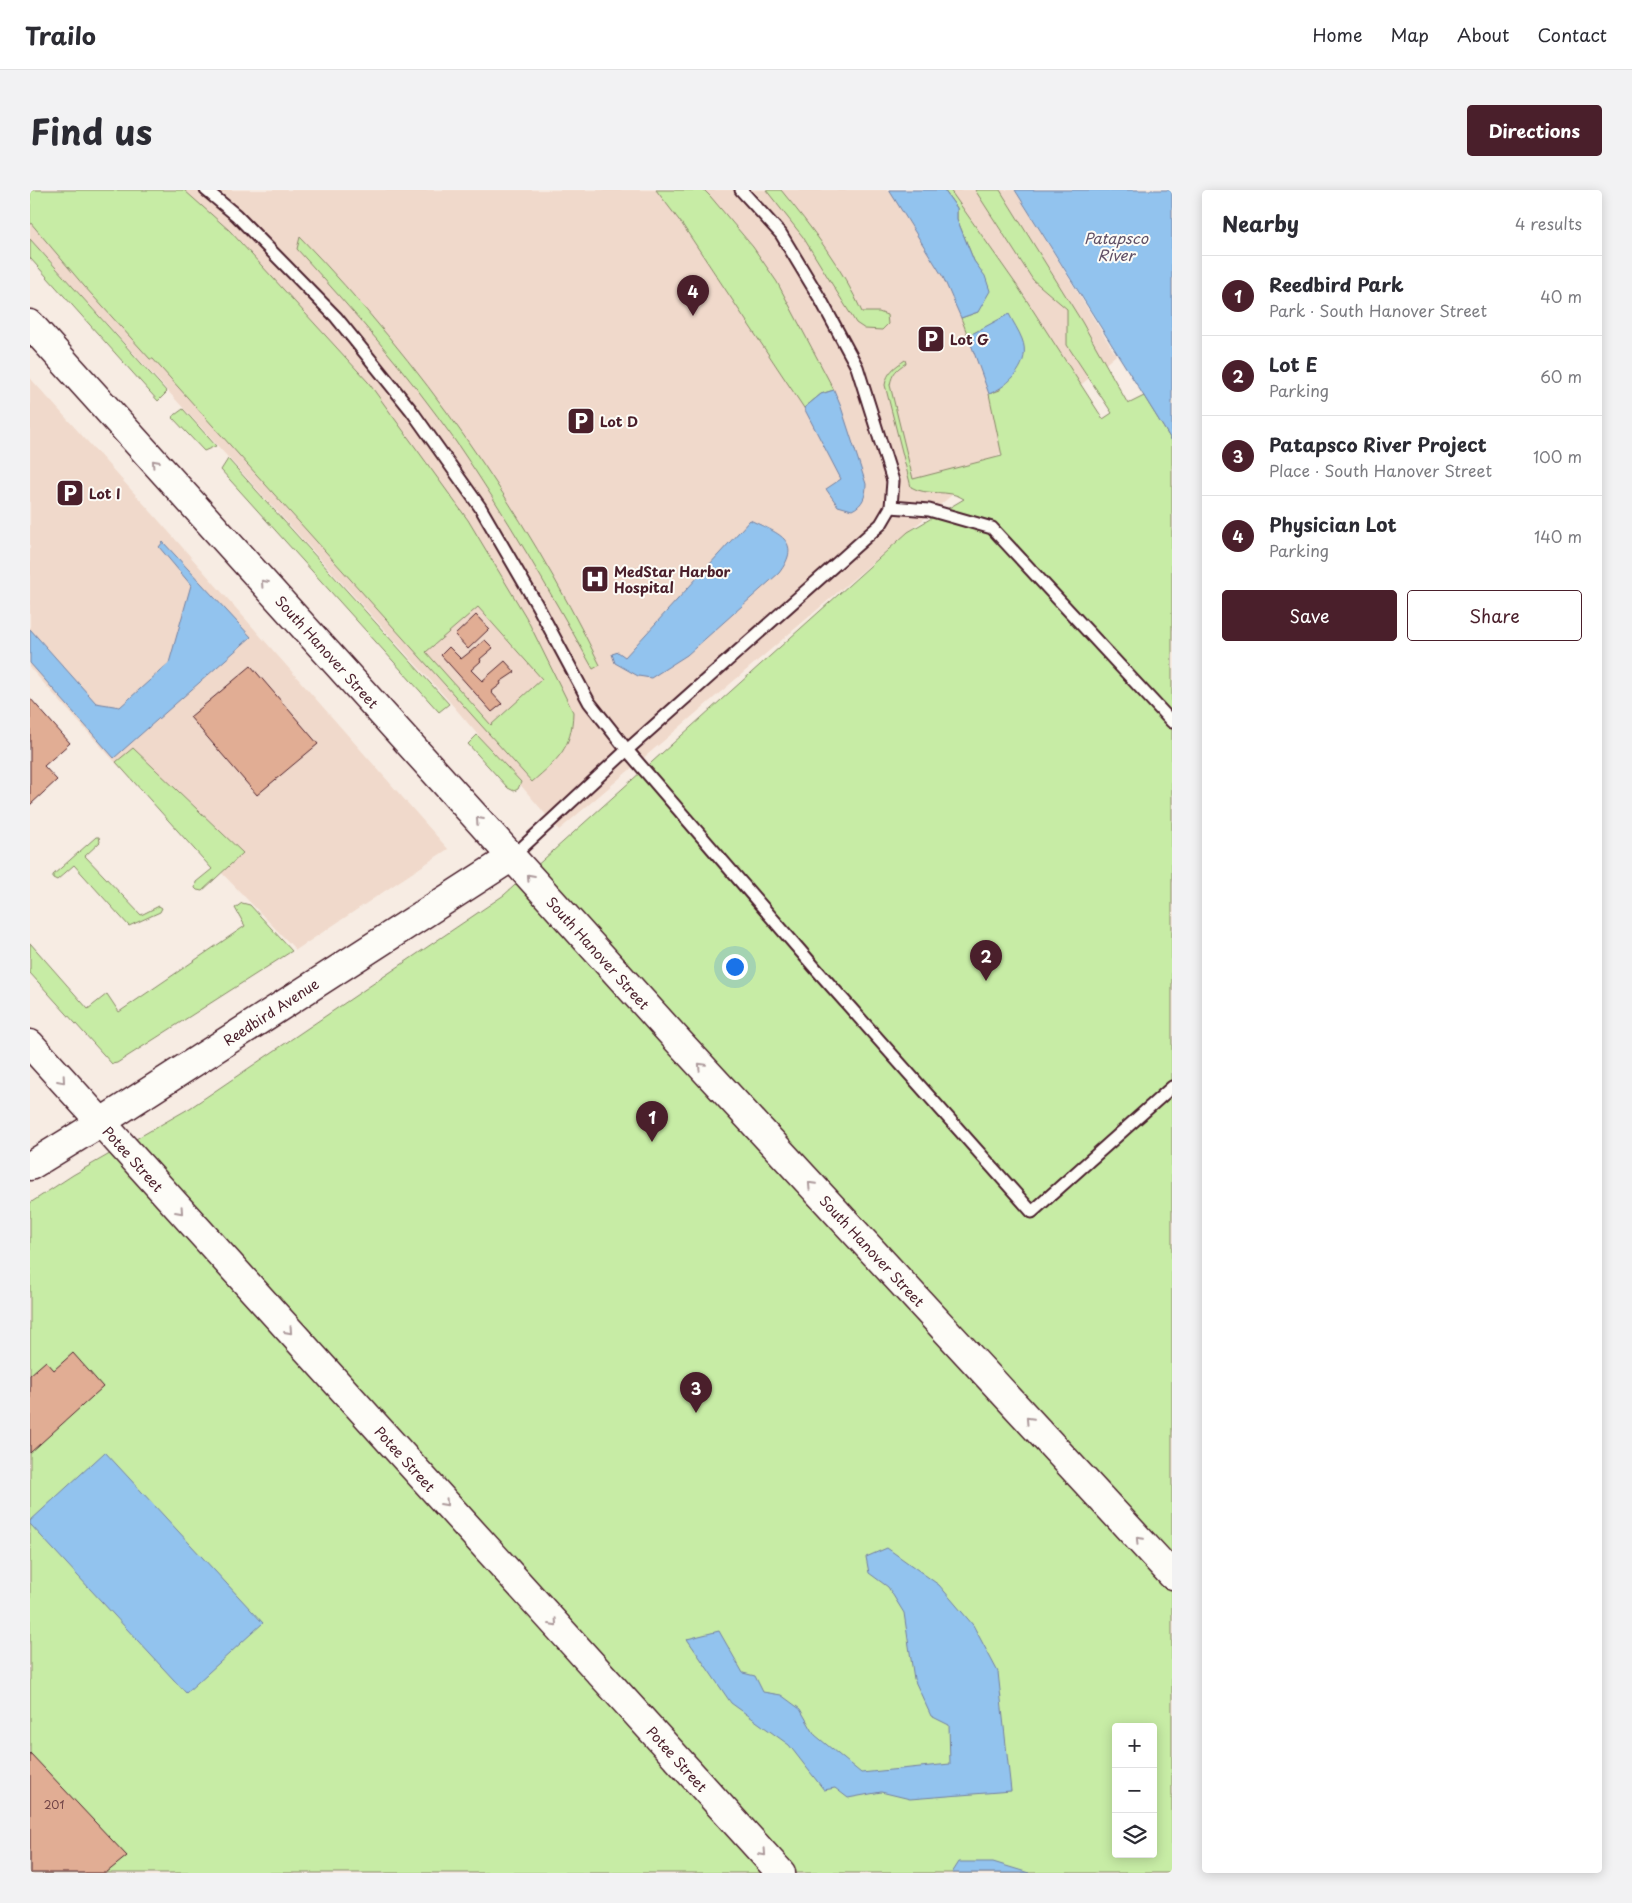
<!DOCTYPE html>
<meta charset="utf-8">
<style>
:root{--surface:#fff;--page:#f2f2f3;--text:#2b2b33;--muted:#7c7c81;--line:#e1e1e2;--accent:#4a1f2b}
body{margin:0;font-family:"Playpen Sans",sans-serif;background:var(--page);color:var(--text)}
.controls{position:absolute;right:15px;bottom:15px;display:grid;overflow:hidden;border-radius:5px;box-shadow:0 2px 12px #0003}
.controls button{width:45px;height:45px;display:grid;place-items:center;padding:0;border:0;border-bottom:1px solid var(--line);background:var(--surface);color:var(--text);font:25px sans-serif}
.you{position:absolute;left:704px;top:776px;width:18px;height:18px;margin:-12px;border:4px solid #fff;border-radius:50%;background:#1a73e8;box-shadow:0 0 0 8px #1a73e833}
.badge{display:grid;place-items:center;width:32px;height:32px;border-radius:50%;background:var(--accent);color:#fff;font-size:16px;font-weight:700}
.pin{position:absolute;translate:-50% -41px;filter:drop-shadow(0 1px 2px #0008)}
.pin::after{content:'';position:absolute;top:26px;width:18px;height:15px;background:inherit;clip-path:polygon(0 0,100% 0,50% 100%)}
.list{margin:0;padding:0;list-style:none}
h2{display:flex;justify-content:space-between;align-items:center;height:65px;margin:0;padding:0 20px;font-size:21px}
h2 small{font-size:16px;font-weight:400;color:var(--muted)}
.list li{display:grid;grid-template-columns:32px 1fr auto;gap:15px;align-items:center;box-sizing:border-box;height:80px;padding:0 20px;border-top:1px solid var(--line)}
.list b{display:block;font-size:19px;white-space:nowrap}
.list p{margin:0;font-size:16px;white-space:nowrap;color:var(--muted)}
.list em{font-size:16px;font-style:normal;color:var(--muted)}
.actions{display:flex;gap:10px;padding:15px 20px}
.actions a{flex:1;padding:11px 0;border:1px solid var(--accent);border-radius:5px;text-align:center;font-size:18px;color:var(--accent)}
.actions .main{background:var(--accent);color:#fff}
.icon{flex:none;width:28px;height:28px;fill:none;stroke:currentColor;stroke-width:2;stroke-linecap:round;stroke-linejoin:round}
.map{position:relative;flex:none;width:1142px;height:1683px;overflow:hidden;border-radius:5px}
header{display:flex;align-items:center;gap:30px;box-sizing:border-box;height:70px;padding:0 25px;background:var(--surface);border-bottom:1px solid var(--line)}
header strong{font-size:24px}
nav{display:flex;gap:28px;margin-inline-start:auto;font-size:18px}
.intro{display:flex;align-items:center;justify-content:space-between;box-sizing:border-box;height:120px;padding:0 30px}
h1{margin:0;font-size:35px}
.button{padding:12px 22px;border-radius:5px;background:var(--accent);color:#fff;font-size:18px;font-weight:700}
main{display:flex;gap:30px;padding:0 30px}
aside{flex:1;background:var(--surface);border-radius:5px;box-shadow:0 2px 12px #0003}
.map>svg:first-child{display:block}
</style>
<header>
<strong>Trailo</strong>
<nav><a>Home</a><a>Map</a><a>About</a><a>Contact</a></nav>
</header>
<div class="intro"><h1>Find us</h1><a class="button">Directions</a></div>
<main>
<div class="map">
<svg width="1142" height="1683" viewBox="0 0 1142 1683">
<rect width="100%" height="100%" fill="#f7ece3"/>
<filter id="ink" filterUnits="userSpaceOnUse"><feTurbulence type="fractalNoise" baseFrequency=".02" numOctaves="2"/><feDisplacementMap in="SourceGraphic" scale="10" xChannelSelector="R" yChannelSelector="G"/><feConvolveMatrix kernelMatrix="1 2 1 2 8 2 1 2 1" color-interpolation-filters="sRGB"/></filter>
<g filter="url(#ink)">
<g fill="#f0d9cb">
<polygon points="0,0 985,0 1086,165 529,640 419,511 0,49"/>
<polygon points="0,188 123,324 418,659 266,760 85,572 0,478"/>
</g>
<g fill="#c7eca5" stroke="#888668" fill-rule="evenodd">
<path d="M0,0h154l46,41 138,151 100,138 58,97 47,95c-1,37 -15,47 -41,70l-379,-423h-3l-66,-73 -54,-64zM448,417l64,72 -51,46 -65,-73z"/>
<polygon points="626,0 674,0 680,6 723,57 747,92 804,200 791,204 774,218 652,34"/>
<path d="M736,0h15c31,38 61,77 81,122h17l8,3 1,9 -6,6 -17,-1 -9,-6 -53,-86z"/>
<path d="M914,0h6l68,97 85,132 9,-6 -45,-68v-36l-34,-29 -58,-90h25l82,132 46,82 16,-8 28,45v1432h-1142v-670l43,-28 117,-67 314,-213 404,-363 56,-33c-16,-11 -37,-2 -53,-12l-26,-102c2,-13 10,-18 20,-25l1,3c-9,6 -14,10 -16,22l23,94 89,-23 -13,-62 11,-4 9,-75 -41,21 -7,-18 17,-6 6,-36 -10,-15 -17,-42v-11zM1086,1537h37v127h-37z"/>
<path d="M270,47c122,127 222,270 300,428l-7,4c-43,-78 -87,-154 -137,-227 -48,-69 -103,-131 -159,-193z"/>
<polygon points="0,49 137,202 128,211 0,68"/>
<polygon points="153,219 186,256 174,261 142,227"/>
<polygon points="198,269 419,514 409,522 191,280"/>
<polygon points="447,545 491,592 488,599 484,601 478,598 438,554"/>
<polygon points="103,558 213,663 172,701 167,700 165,698 166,692 182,679 86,572"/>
<polygon points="66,647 69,647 70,652 55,666 111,725 129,716 132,718 130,722 99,736 44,675 27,690 23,688 23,685"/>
<polygon points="212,713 220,715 262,761 87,873 82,874 0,783 0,753 58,819 77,804 89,822 215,736 205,718"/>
</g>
<g fill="#92c3ee" stroke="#7581a0">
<polygon points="859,0 914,0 927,18 927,29 944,71 955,86 960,101 948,122 931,128 913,87"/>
<polygon points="985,0 1142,0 1142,251"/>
<path d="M979,124c4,8 10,17 13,25 10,24 -13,47 -33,55l-21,-58z"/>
<path d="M804,200l7,17 25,77c0,12 -3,21 -14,26l-14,-4 -12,-17 15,-10 -37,-71 17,-14z"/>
<path d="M720,330c27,13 54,20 29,53l-92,82 -36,23 -13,-2 -23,-13 -3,-9 6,-2 7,5z"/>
<polygon points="133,352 221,447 84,568 0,473 0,439 66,513 90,517 139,473 161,395 129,357"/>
<polygon points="75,1262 233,1433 156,1503 0,1334 0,1331"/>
<polygon points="857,1358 909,1395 943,1435 968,1482 981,1601 880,1609 851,1602 818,1608 805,1598 794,1600 759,1555 701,1513 657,1449 689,1441 713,1483 725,1486 733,1502 751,1505 770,1519 785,1545 831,1583 920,1574 919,1535 901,1526 884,1489 874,1423 858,1397 839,1383 836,1367"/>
<polygon points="929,1672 963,1672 999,1683 922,1683"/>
</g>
<g fill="#e1ad94" stroke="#4a1f2b">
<polygon points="446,425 459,439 438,459 425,445"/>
<polygon points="455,450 463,458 450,469 451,471 441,480 452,491 475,471 485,482 470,492 471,494 461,502 472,514 462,522 411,465 419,457 431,469"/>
<polygon points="221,476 288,554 227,605 160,527"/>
<polygon points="0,508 40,553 14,576 27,590 0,615"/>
<polygon points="43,1163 73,1197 0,1263 0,1185 16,1171 24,1180"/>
<polygon points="0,1563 97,1666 76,1683 0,1683"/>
</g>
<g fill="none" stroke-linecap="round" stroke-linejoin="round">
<defs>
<g id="lane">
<polyline points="176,0 206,25 306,127 381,220 450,317 507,415 559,512 597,560 786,779 1002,1022 1142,897"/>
<polyline points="861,317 899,320 962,338 1142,532"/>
<polyline points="482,667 597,560 851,334 861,317 863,291 827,177 792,112 751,44 711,0"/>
</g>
<polyline id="secondary" points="0,976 70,933 482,667"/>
<g id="primary">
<polyline points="0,134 650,853 1142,1385"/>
<polyline points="0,854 751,1683"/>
</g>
</defs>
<use href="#lane" stroke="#4a1f2b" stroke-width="15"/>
<use href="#secondary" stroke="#4a1f2b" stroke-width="31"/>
<use href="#primary" stroke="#4a1f2b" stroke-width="31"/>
<use href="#lane" stroke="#fdfcf7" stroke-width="11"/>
<use href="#secondary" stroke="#fdfcf7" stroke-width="28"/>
<use href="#primary" stroke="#fdfcf7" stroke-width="28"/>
</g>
<defs><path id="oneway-chevron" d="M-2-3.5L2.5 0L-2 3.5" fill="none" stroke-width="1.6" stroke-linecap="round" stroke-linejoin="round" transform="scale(1.25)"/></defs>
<g stroke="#ac999b">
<use href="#oneway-chevron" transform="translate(125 273) rotate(-132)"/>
<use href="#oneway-chevron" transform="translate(234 393) rotate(-132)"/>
<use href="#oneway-chevron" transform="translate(449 630) rotate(-132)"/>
<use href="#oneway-chevron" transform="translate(500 687) rotate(-132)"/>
<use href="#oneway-chevron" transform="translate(671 876) rotate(-133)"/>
<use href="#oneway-chevron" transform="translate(32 890) rotate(49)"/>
<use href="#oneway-chevron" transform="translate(781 995) rotate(-133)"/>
<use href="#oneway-chevron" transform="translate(150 1021) rotate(48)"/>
<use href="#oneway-chevron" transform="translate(259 1141) rotate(48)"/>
<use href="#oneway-chevron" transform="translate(999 1230) rotate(-133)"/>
<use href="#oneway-chevron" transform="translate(415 1313) rotate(48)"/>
<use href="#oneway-chevron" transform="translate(1109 1350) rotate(-133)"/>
<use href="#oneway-chevron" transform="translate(524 1433) rotate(48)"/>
<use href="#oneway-chevron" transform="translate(733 1663) rotate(48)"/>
</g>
</g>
<defs>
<symbol id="parking-square" viewBox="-11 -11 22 22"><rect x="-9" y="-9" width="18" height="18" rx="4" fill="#4a1f2b" stroke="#fdfcf7"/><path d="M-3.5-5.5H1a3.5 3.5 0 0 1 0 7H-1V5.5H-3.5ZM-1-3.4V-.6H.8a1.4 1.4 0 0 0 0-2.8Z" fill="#fff"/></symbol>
<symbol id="hospital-square" viewBox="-11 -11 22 22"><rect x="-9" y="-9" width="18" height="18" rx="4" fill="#4a1f2b" stroke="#fdfcf7"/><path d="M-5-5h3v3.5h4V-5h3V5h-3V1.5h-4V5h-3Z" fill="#fff"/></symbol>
</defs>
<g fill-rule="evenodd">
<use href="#parking-square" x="885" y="133" width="32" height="32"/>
<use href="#parking-square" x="535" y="215" width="32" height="32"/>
<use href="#parking-square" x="24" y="287" width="32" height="32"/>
<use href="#hospital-square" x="549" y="373" width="32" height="32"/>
</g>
<g text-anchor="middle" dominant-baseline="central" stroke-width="4" stroke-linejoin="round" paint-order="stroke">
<g font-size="11" fill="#704245">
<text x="24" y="1614">201</text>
</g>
<g font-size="14" font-weight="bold" fill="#4a1f2b" stroke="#fdfcf7" text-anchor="start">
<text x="920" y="149">Lot G</text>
<text x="570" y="231">Lot D</text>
<text x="59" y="303">Lot I</text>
<text x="584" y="381">MedStar Harbor<tspan x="584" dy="16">Hospital</tspan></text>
</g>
<g font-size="14" fill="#4a1f2b" stroke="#fdfcf7">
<text transform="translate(297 462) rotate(48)">South Hanover Street</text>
<text transform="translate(568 763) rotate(48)">South Hanover Street</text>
<text transform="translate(241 822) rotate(-33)">Reedbird Avenue</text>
<text transform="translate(103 969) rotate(48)">Potee Street</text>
<text transform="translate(842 1061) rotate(47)">South Hanover Street</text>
<text transform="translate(375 1269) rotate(48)">Potee Street</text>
<text transform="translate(647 1569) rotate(48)">Potee Street</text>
</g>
<g font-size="15" font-style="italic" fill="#605066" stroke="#fdfcf7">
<text x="1086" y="47">Patapsco<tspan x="1086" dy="17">River</tspan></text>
</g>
</g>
</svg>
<div class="controls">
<button>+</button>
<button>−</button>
<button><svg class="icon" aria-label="layers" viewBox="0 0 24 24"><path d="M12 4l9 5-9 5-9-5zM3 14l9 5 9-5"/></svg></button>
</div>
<div class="you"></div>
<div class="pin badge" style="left:622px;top:952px">1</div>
<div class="pin badge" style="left:956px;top:791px">2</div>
<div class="pin badge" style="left:666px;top:1223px">3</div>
<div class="pin badge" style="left:663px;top:126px">4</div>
</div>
<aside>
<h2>Nearby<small>4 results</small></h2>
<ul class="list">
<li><span class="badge">1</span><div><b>Reedbird Park</b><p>Park · South Hanover Street</p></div><em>40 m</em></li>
<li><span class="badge">2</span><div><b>Lot E</b><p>Parking</p></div><em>60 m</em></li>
<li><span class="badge">3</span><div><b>Patapsco River Project</b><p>Place · South Hanover Street</p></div><em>100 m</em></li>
<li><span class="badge">4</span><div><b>Physician Lot</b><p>Parking</p></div><em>140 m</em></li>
</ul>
<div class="actions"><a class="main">Save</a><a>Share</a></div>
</aside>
</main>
